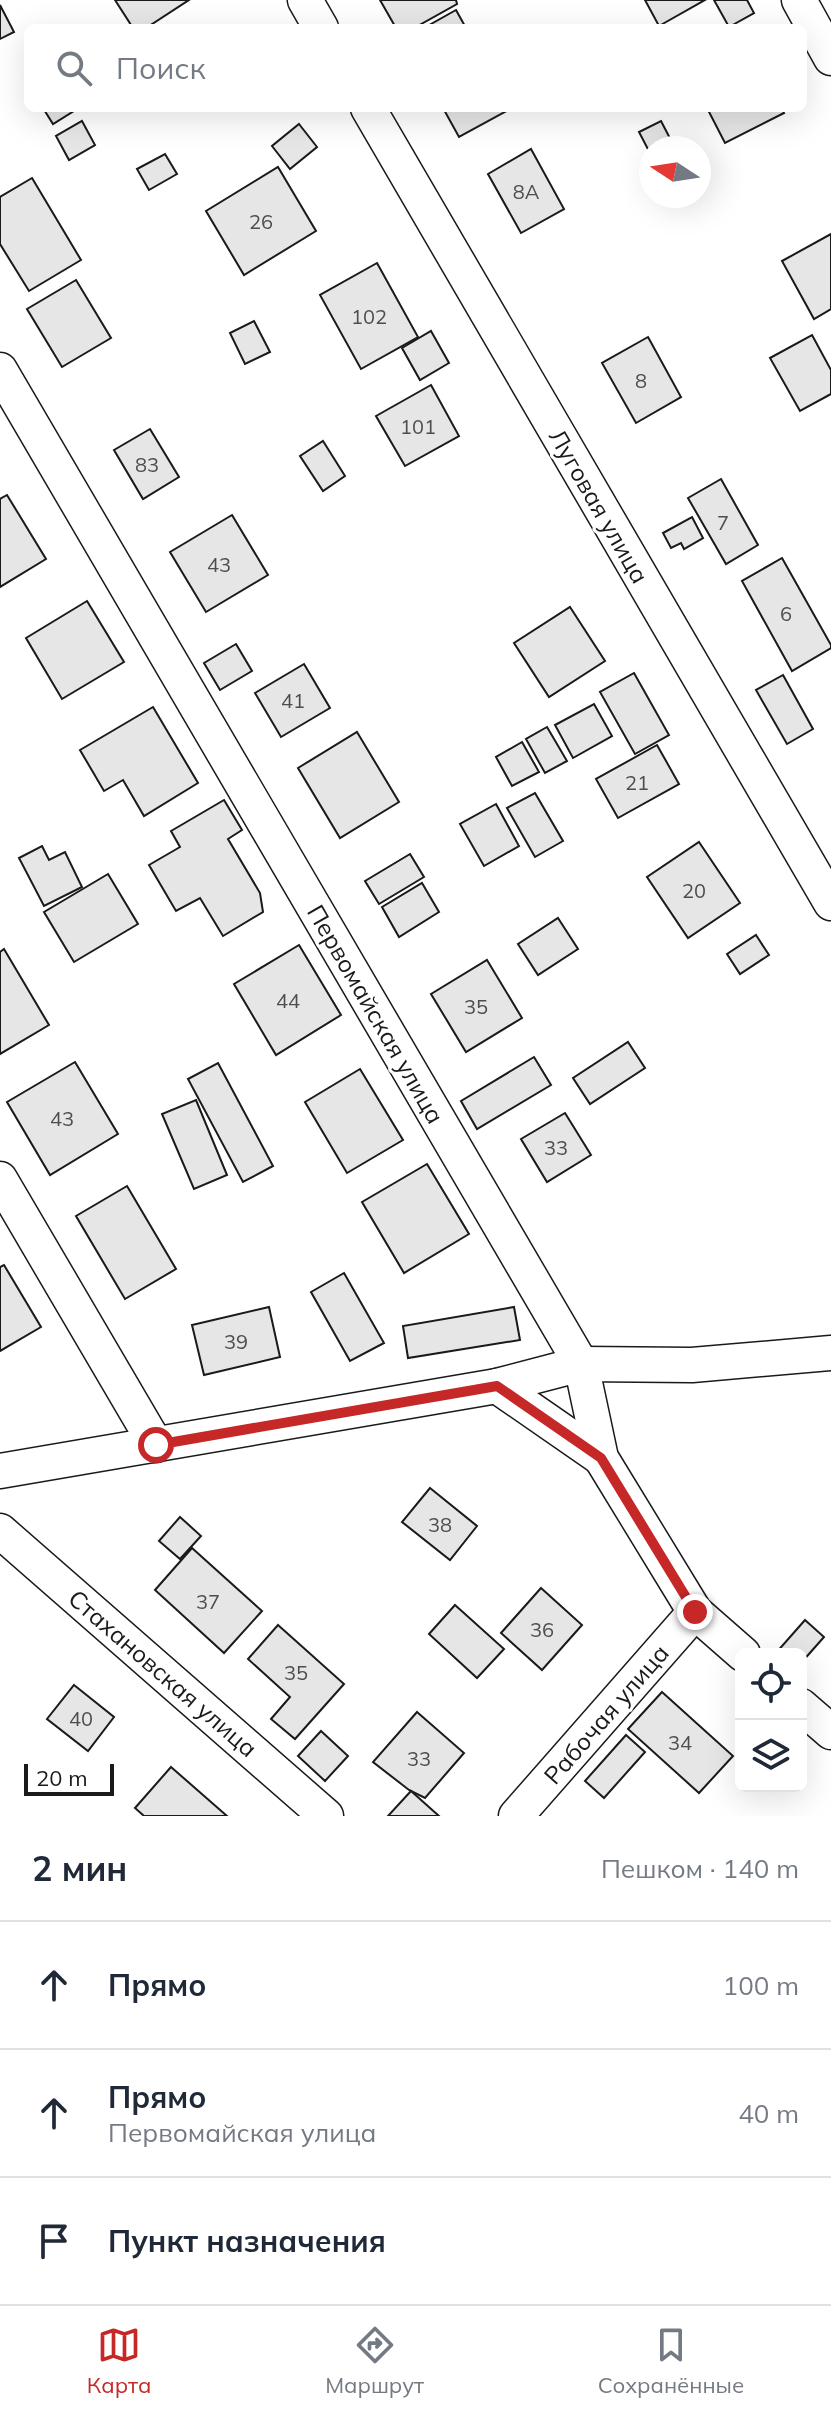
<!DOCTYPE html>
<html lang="ru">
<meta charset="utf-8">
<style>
:root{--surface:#fff;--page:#f2f2f3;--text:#1f2937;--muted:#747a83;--line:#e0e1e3;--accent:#c62828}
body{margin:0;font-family:Mulish,sans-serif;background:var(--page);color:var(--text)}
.controls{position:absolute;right:24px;bottom:24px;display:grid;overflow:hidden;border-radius:12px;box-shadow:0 8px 32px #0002}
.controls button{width:72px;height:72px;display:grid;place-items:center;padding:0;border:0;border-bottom:2px solid var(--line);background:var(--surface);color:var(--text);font:40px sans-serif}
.compass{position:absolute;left:639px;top:136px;width:72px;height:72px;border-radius:50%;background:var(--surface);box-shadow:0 8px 32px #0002;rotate:282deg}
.scale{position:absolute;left:24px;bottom:20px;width:90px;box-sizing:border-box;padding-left:8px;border:4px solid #1a1a1a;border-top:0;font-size:22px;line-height:28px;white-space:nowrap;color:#1a1a1a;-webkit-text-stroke:6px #fff;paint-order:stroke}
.stop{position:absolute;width:24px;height:24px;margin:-18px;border:6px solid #c62828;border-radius:50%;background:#fff}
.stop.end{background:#c62828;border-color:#fff;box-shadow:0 2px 8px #0008}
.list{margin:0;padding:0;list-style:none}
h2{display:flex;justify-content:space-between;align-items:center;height:104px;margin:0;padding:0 32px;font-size:34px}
h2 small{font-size:26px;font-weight:400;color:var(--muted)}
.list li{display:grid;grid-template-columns:52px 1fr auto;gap:24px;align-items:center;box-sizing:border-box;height:128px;padding:0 32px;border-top:2px solid var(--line)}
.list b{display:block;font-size:30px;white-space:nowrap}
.list p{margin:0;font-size:26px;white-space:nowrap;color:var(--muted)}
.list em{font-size:26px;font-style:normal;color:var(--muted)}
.icon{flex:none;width:44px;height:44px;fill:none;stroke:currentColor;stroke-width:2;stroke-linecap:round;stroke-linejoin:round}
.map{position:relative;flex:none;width:831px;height:1816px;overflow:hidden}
.search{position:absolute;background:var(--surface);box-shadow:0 8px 32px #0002;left:24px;right:24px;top:24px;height:88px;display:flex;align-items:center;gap:20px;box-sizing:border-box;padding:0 28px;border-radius:12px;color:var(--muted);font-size:30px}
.sheet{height:488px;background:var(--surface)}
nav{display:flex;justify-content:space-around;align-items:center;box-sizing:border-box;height:112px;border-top:2px solid var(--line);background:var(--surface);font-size:22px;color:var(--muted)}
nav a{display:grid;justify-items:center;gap:4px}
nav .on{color:var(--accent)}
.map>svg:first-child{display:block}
</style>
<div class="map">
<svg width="831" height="1816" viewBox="0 0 831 1816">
<rect width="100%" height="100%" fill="#fff"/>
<g fill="#e6e6e6" stroke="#1a1a1a" stroke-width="2">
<polygon points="115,0 189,0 146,28 133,28"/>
<polygon points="380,0 456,0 457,4 414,28 396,28"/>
<polygon points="645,0 705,0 659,26"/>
<polygon points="714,0 747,0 754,13 729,27"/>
<polygon points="0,5 14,32 0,39"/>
<polygon points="456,10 466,28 424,28"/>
<polygon points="43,108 76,108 77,109 53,124"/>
<polygon points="443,108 512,108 459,137"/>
<polygon points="707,108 781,108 784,113 725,143"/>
<polygon points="82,121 95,145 69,160 56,136"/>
<polygon points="661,121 675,148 651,148 651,155 639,132"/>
<polygon points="299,124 317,147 290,169 272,146"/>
<polygon points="531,149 564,209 521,233 488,174"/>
<polygon points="165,154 177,174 149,190 137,169"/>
<polygon points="278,167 316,231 244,275 206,211"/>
<polygon points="32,178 81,260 29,291 0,244 0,197"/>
<polygon points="831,234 831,309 814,319 782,261"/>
<polygon points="377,263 418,337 361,369 320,295"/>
<polygon points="76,280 111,338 62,367 27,309"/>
<polygon points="254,321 270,352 245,364 230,333"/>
<polygon points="431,331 449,363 420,380 402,348"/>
<polygon points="812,335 831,370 831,394 800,411 770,358"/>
<polygon points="648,337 681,397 636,423 602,363"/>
<polygon points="431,385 459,436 405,466 376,416"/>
<polygon points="150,429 179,477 143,499 114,450"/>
<polygon points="323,441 345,476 323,491 300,456"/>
<polygon points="721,479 758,545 726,564 688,498"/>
<polygon points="7,495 46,559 0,587 0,499"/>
<polygon points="232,515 268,575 206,612 170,552"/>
<polygon points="692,517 703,538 684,549 681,543 671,548 663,533"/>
<polygon points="782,558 831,645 831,648 792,671 742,581"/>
<polygon points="87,601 124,662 62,699 26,638"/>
<polygon points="570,607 605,661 549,697 514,643"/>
<polygon points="236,644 252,671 220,690 204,663"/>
<polygon points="304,664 330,708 281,737 255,693"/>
<polygon points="634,673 669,735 635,754 600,692"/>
<polygon points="783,675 813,729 787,744 756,690"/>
<polygon points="594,704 612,736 573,758 555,725"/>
<polygon points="153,707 198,783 144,816 123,780 104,791 80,750"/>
<polygon points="547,727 567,761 545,773 526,739"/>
<polygon points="357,732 399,802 340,838 298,768"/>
<polygon points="522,742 539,772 512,786 496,757"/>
<polygon points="657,745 679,784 618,818 596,779"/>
<polygon points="535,793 563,841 535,857 507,808"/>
<polygon points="224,800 242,830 228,839 260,893 263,912 223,936 200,898 176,911 149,865 180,847 171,831"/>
<polygon points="496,804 519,846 484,866 460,824"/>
<polygon points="699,842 740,903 688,938 647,877"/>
<polygon points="42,846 49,860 65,852 82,887 44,906 19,858"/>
<polygon points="410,854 424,877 379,904 365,881"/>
<polygon points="108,874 138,924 74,962 44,912"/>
<polygon points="422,883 439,912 399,937 382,907"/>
<polygon points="558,918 578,949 538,975 518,944"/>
<polygon points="756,935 769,955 740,974 727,954"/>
<polygon points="299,945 341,1015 276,1055 234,984"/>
<polygon points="4,949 49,1025 0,1054 0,952"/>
<polygon points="487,960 522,1018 466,1052 431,994"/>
<polygon points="628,1042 645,1068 590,1104 573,1078"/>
<polygon points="534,1057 551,1085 477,1129 461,1101"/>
<polygon points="75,1062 118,1134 50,1175 7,1102"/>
<polygon points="218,1063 273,1166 243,1182 188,1079"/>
<polygon points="360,1069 403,1140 347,1173 305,1102"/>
<polygon points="196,1100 227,1175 194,1189 162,1114"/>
<polygon points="565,1113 591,1155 547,1182 521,1139"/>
<polygon points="427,1164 469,1234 404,1273 362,1202"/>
<polygon points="127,1186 176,1269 125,1299 76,1216"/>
<polygon points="4,1265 41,1327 0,1351 0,1267"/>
<polygon points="344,1273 384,1343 350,1361 311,1292"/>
<polygon points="269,1307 280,1357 204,1375 192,1325"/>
<polygon points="514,1307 520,1340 408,1358 403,1326"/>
<polygon points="430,1488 477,1526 450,1560 402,1522"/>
<polygon points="180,1517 201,1536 180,1559 159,1541"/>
<polygon points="192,1548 262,1611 224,1653 155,1590"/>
<polygon points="541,1588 582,1625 542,1670 501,1633"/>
<polygon points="455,1605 504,1649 477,1678 429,1634"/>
<polygon points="805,1620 824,1637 801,1663 801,1654 775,1654"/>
<polygon points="278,1625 344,1684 295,1739 271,1719 290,1697 248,1659"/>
<polygon points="74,1685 114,1717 88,1751 47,1719"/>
<polygon points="662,1692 733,1756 699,1793 628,1729"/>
<polygon points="417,1712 464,1753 425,1798 409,1790 373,1762"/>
<polygon points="321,1731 348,1756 325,1781 298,1756"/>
<polygon points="626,1735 645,1752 604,1798 585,1781"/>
<polygon points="171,1767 227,1816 144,1816 135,1808"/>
<polygon points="411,1791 439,1816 388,1816"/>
</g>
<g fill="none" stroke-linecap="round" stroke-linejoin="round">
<defs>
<g id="minor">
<polyline points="305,0 321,28"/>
<polyline points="799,0 831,58"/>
<polyline points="368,108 831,903"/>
<polyline points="0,370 581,1364 601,1458 695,1612 743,1654"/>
<polyline points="0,1179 156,1445"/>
<polyline points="497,1386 581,1364 692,1365 831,1353"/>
<polyline points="0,1471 497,1386 601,1458"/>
<polyline points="0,1531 326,1816"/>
<polyline points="801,1706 831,1732"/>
<polyline points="516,1816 695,1612"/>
</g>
</defs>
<use href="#minor" stroke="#1a1a1a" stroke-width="37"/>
<use href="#minor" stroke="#fff" stroke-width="34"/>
</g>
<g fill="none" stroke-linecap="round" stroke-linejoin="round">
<polyline stroke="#c62828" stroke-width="10" points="156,1445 497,1386 601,1458 695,1612"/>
</g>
<g text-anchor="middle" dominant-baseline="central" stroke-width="6" stroke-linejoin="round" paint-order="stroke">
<g font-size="20" fill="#4d4d4d">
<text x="526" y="191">8А</text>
<text x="261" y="221">26</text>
<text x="369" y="316">102</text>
<text x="641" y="380">8</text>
<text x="418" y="426">101</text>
<text x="147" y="464">83</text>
<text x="723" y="522">7</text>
<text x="219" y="564">43</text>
<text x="786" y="613">6</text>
<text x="293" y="700">41</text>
<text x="637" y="782">21</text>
<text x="694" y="890">20</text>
<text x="288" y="1000">44</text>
<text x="476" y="1006">35</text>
<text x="62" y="1118">43</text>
<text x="556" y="1147">33</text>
<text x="236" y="1341">39</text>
<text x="440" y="1524">38</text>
<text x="208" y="1601">37</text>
<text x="542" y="1629">36</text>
<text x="296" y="1672">35</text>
<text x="81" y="1718">40</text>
<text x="680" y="1742">34</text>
<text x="419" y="1758">33</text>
</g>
<g font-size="24" fill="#1a1a1a" stroke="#fff">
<text transform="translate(599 506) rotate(60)">Луговая улица</text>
<text transform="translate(376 1014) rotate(60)">Первомайская улица</text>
<text transform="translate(163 1673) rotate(41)">Стахановская улица</text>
<text transform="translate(606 1714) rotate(-49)">Рабочая улица</text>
</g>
</g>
</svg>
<div class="controls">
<button><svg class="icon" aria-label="locate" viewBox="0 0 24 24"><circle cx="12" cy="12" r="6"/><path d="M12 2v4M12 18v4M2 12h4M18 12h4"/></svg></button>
<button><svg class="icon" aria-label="layers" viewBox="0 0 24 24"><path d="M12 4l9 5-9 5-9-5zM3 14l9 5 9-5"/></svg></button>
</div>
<svg class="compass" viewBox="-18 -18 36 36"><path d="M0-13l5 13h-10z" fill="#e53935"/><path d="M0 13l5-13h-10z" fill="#747a83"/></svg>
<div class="scale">20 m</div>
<div class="stop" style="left:156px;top:1445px"></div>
<div class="stop end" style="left:695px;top:1612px"></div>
<div class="search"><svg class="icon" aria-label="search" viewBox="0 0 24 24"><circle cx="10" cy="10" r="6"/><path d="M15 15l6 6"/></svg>Поиск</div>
</div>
<section class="sheet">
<h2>2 мин<small>Пешком · 140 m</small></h2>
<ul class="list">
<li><svg class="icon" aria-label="ahead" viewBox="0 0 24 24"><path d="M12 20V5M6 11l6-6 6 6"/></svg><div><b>Прямо</b></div><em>100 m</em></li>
<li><svg class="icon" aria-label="ahead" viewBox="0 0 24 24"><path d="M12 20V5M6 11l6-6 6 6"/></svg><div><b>Прямо</b><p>Первомайская улица</p></div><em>40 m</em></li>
<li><svg class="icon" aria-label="arrive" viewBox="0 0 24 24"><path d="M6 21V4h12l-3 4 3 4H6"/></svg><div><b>Пункт назначения</b></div></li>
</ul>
</section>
<nav>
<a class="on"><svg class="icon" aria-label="map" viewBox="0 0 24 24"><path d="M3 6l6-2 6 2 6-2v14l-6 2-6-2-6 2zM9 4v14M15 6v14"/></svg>Карта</a>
<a><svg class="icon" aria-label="directions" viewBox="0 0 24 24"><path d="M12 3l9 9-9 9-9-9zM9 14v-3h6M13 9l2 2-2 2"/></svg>Маршрут</a>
<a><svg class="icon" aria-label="saved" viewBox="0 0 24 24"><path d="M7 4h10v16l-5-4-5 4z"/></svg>Сохранённые</a>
</nav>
